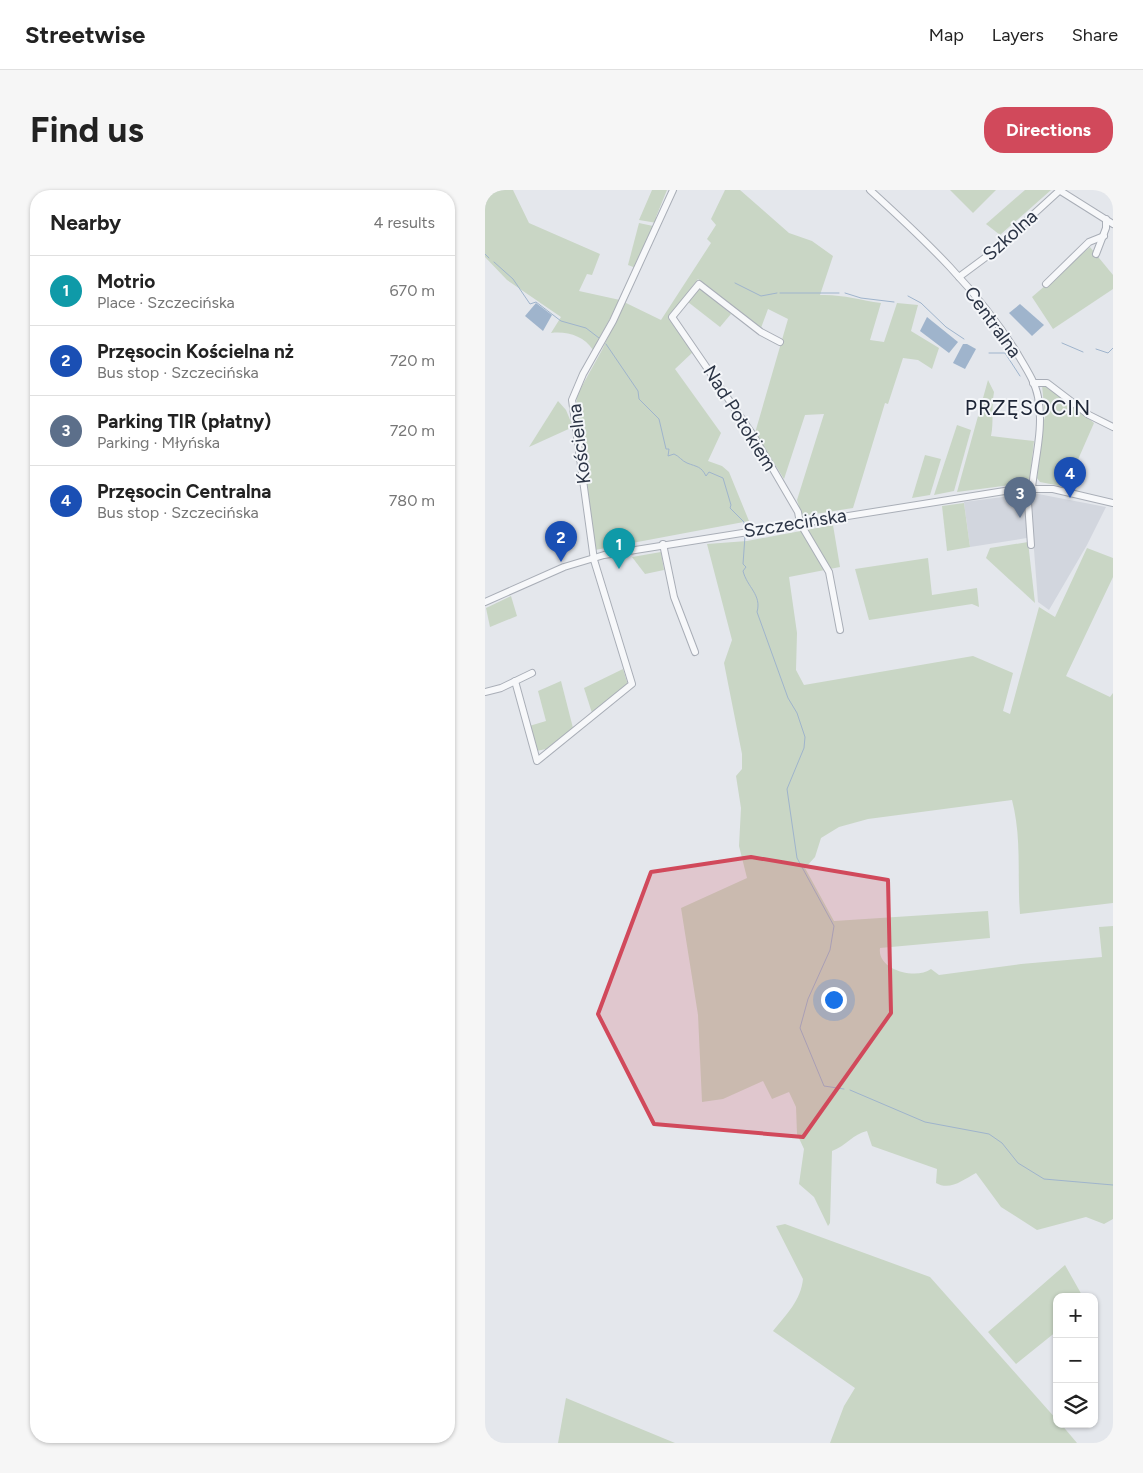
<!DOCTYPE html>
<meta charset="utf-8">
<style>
:root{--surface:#fff;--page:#f6f6f6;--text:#222;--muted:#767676;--line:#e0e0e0;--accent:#d1495b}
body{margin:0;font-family:Figtree,sans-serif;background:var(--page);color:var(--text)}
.controls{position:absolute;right:15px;bottom:15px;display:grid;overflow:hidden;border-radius:10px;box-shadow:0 1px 4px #0004}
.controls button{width:45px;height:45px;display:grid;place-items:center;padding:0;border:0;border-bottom:1px solid var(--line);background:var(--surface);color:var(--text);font:25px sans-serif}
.you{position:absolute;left:348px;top:809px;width:18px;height:18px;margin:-12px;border:4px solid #fff;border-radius:50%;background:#1a73e8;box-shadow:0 0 0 8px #1a73e833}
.badge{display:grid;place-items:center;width:32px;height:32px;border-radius:50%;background:var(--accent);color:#fff;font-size:16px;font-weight:700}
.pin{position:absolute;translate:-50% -41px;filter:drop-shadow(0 1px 2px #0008)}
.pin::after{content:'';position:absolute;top:26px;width:18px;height:15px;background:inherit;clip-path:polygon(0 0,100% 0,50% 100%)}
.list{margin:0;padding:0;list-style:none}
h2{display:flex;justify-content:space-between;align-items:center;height:65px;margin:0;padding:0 20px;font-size:21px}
h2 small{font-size:16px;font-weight:400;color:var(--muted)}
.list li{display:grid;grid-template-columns:32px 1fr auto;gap:15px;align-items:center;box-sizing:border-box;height:70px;padding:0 20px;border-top:1px solid var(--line)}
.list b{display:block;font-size:19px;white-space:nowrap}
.list p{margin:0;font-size:16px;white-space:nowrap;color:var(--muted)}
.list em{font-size:16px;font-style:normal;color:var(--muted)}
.icon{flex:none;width:28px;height:28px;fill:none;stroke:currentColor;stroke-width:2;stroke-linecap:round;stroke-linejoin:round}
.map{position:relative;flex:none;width:628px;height:1253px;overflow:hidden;border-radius:20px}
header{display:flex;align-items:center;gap:30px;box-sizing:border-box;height:70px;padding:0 25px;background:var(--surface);border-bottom:1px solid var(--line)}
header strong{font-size:24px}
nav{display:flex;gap:28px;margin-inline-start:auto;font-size:18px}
.intro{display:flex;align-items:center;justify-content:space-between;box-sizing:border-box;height:120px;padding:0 30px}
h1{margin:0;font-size:35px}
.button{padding:12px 22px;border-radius:20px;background:var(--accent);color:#fff;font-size:18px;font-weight:700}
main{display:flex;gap:30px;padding:0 30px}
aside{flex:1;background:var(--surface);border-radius:20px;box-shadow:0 1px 4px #0004}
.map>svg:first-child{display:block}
</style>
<header>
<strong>Streetwise</strong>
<nav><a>Map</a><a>Layers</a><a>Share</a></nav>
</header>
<div class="intro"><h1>Find us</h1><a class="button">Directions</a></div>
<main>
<aside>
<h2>Nearby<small>4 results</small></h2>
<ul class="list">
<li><span class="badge" style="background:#0f9aa8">1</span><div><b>Motrio</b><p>Place · Szczecińska</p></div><em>670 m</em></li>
<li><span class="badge" style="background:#1a4fb4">2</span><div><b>Przęsocin Kościelna nż</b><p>Bus stop · Szczecińska</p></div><em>720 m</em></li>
<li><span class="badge" style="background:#5c6f8a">3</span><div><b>Parking TIR (płatny)</b><p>Parking · Młyńska</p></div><em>720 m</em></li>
<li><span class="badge" style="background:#1a4fb4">4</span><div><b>Przęsocin Centralna</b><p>Bus stop · Szczecińska</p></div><em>780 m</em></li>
</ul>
</aside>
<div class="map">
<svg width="628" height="1253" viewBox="0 0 628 1253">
<rect width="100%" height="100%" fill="#e4e7ec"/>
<polygon fill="#d2d6de" points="548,303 621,317 602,355 564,420 553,412 548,347 485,357 479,312"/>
<g fill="#c9d6c5">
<path d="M0,0h28l16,33 71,31 -8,21 -5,-1 -8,17 41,9 -27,50c-9,-14 -26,-19 -42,-17l10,-16 -54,-37 -22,-23z"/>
<polygon points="167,0 182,0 171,27 172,33 154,30"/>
<path d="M240,0h15l49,43 23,8 21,15 -13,39c21,-1 40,5 61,8l-11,37 14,2 13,-39 21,2 -7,26 28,17 -7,21 -14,-9 -15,-2 -15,46 -3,-1 -32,105 -51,8 -5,-16 27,-86 -19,1 -21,64 -29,-46 33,-114 -20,-10 -7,19 -63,-49 -30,39 25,34 -18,17 46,64 -13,28 14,5 7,6 20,49 -154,29 -19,-142 1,-13 25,-45 22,-48 37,18 50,-77 -4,-4 9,-14 -5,-6z"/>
<polygon points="465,0 511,0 488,23"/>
<polygon points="540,0 566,0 515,45 501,34"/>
<polygon points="154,33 168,36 151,78 143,75"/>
<polygon points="605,57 628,85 628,99 568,139 547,107"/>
<polygon points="211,99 216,99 246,124 235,137 203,112"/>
<path d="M503,190l6,12c-3,16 0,30 -3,44l43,5 -4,36 -5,6 -68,9z"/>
<polygon points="557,195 565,198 609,233 581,297 555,292 552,288 558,233 560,227"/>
<polygon points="73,211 81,220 88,237 44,257"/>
<polygon points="472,235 486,240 469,301 449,305"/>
<polygon points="440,265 456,269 445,305 427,308"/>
<polygon points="479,313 485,357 462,361 457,316"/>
<path d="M348,335l7,42 -51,10 8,56 -1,37 8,15 169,-29 40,17 -10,38 7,3 29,-107 16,10 32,-69 26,10v19l-47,99 44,21 3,-4v210l-93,11c-3,-39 2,-75 -8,-114l-144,19 -29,8 -18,11 -6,19 -10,11 29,53 154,-10 2,27 -110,10c-3,22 36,32 51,21l8,6 82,-11 81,-7 -3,-30 14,-1v293l-9,5 -18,-7 -49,13 -36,-23 -25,-34c-13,7 -26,18 -40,10l1,-14 -65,-23 -5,-15c-14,3 -21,15 -35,20l-2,72 -2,3 -14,-29 -15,-13 5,-35 -7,-15 -1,-27 -7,-15 -17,7 -9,-18 -40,18 -21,3 -4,-87 -17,-107 66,-30 -8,-32 2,-38 -5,-32 6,-7v-15l-18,-91 8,-23 -25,-96 40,-3z"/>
<polygon points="543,352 550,413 501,368 505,358"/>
<polygon points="176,362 179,380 160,384 147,367"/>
<polygon points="443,368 447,405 492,398 494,417 487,414 384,430 370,379"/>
<polygon points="26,406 32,426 5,437 1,418"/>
<polygon points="138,479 143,495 107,523 99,498"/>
<polygon points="76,491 88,538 61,559 47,562 41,537 61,531 53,501"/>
<path d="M300,1034l145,53 127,143v4h4l16,19h-247l14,-37 11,-18 -82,-57c13,-16 28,-31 30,-52l-27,-53z"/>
<polygon points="580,1075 598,1107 572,1107 572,1141 531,1174 503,1142"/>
<polygon points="81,1208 190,1253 73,1253"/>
</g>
<g fill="#9fb4cc">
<polygon points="51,113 67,125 58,141 40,126"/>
<polygon points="535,114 559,135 547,146 524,123"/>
<polygon points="442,127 473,152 464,163 435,141"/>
<polygon points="478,154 482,154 491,159 480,179 468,173"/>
</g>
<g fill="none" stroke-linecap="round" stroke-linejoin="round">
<g stroke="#9fb4cc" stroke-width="1">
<polyline points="0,64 4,68"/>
<polyline points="9,72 28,89 45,114 51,112 76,131 101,138 114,148"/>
<polyline points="250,93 276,106 292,103"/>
<polyline points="295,103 354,103"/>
<polyline points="360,103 376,108 409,112"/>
<polyline points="423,106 436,113 461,137 479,149"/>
<polyline points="577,153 598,162"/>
<path d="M121,154l32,47 1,8 20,20 7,30h3l-1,7 6,-2c5,2 8,7 13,9 10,4 14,3 19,13l3,-4 14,6 8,27 -1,3 14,14v4"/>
<polyline points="611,159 623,163 628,158"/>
<polyline points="504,163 520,163 535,186"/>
<path d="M260,346l-2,28 3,3 -3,4c4,16 19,24 14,41l31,86 9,15 8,24 -1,11 -17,41 10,69 37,68 -4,24 -22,49 -8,29 24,58 20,3"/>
<polyline points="365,900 440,932 504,944 517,953 533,973 559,989 628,995"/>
</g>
<defs>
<g id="minor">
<path d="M385,0c55,50 108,100 147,163 8,14 18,28 21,44 6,30 -3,61 -6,91"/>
<polyline points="574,0 628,34"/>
<polyline points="611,64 621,38 621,29"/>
<polyline points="474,87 505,64 575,0"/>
<polyline points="561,94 604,52 619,46"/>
<polyline points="295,152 276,142 214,94 187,127 268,245 313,322 315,333 344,382 355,440"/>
<polyline points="548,193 562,193 604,225 628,237"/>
<polyline points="542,298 546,355"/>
<polyline points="178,354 189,407 210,462"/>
<polyline points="0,412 79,377 119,365 532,299 568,299 628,313"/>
<polyline points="30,491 52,571 147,494 109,370 87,210 98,184 128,131 188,0"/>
<polyline points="0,502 16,498 47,483"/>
</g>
</defs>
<use href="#minor" stroke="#a9aeb7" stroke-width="8"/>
<use href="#minor" stroke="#f7f8fa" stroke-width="6"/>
</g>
<path fill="#d1495b" fill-opacity="0.2" stroke="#d1495b" stroke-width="4" stroke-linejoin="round" d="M266,667l137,23 3,133 -88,124 -149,-13 -56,-110 53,-142z"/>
<g text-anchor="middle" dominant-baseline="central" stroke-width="4" stroke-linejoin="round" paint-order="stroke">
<g font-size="19" fill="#2b3445" stroke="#f4f6f9">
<text transform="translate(525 45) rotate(-42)">Szkolna</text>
<text transform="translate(508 132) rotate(54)">Centralna</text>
<text transform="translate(255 228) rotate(58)">Nad Potokiem</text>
<text transform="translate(94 254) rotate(-97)">Kościelna</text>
<text transform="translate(310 333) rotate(-9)">Szczecińska</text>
</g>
<g font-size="21" letter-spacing="1" fill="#1d2536" stroke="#f4f6f9">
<text x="543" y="217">PRZĘSOCIN</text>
</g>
</g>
</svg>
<div class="controls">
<button>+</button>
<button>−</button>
<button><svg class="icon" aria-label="layers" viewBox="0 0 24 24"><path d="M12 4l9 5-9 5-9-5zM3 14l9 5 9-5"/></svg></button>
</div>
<div class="you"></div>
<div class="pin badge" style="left:134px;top:379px;background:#0f9aa8">1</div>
<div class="pin badge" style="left:76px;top:372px;background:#1a4fb4">2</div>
<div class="pin badge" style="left:535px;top:328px;background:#5c6f8a">3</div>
<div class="pin badge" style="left:585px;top:308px;background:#1a4fb4">4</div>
</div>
</main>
